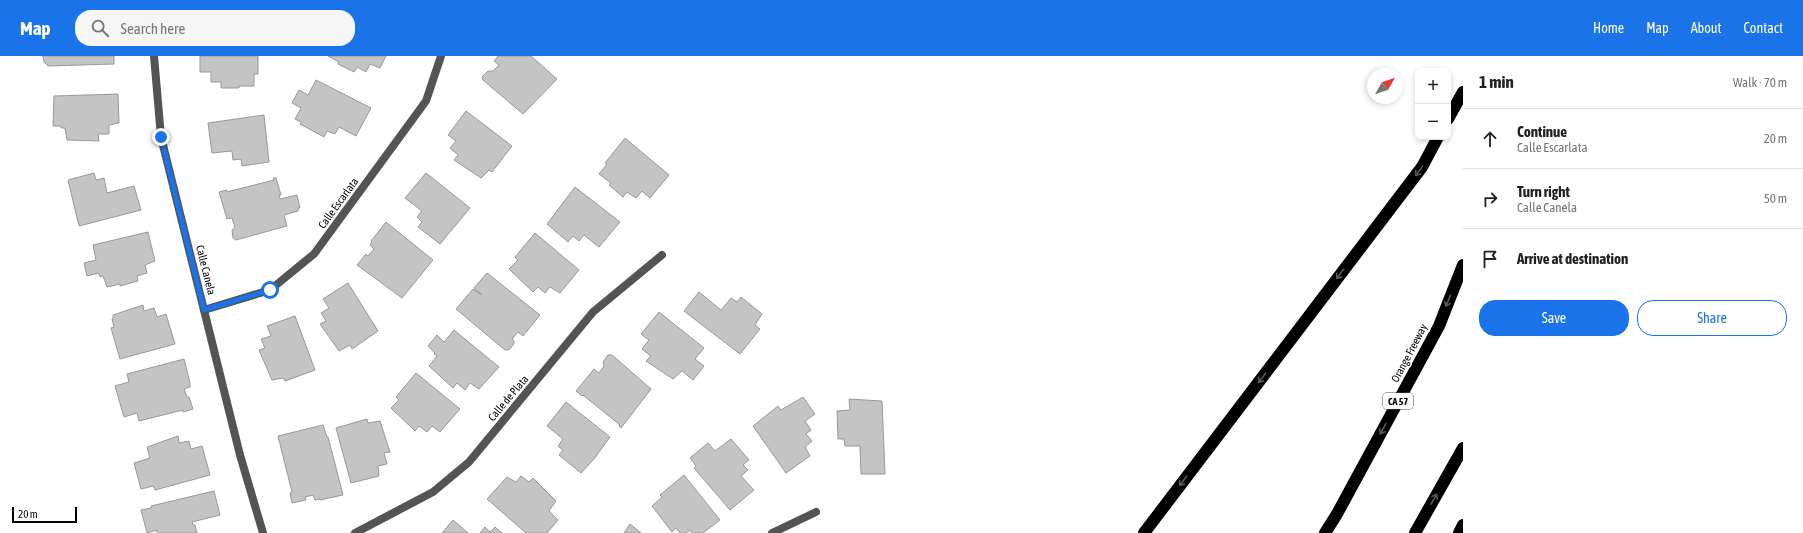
<!DOCTYPE html>
<meta charset="utf-8">
<style>
:root{--surface:#fff;--page:#f6f6f6;--text:#202124;--muted:#757577;--line:#e0e0e0;--accent:#1a73e8}
body{margin:0;font-family:"Asap Condensed",sans-serif;background:var(--page);color:var(--text)}
.controls{position:absolute;right:12px;top:12px;display:grid;overflow:hidden;border-radius:8px;box-shadow:0 2px 6px #0003}
.controls button{width:36px;height:36px;display:grid;place-items:center;padding:0;border:0;border-bottom:1px solid var(--line);background:var(--surface);color:var(--text);font:20px sans-serif}
.compass{position:absolute;left:1367px;top:12px;width:36px;height:36px;border-radius:50%;background:var(--surface);box-shadow:0 2px 6px #0003;rotate:50deg}
.scale{position:absolute;left:12px;bottom:10px;width:65px;box-sizing:border-box;padding-left:4px;border:2px solid #000;border-top:0;font-size:11px;line-height:14px;white-space:nowrap;color:#000;-webkit-text-stroke:3px #fff;paint-order:stroke}
.stop{position:absolute;width:12px;height:12px;margin:-9px;border:3px solid #1a73e8;border-radius:50%;background:#fff}
.stop.end{background:#1a73e8;border-color:#fff;box-shadow:0 1px 4px #0008}
.list{margin:0;padding:0;list-style:none}
h2{display:flex;justify-content:space-between;align-items:center;height:52px;margin:0;padding:0 16px;font-size:17px}
h2 small{font-size:13px;font-weight:400;color:var(--muted)}
.list li{display:grid;grid-template-columns:26px 1fr auto;gap:12px;align-items:center;box-sizing:border-box;height:60px;padding:0 16px;border-top:1px solid var(--line)}
.list b{display:block;font-size:15px;white-space:nowrap}
.list p{margin:0;font-size:13px;white-space:nowrap;color:var(--muted)}
.list em{font-size:13px;font-style:normal;color:var(--muted)}
.actions{display:flex;gap:8px;padding:12px 16px}
.actions a{flex:1;padding:9px 0;border:1px solid var(--accent);border-radius:16px;text-align:center;font-size:14px;color:var(--accent)}
.actions .main{background:var(--accent);color:#fff}
.icon{flex:none;width:22px;height:22px;fill:none;stroke:currentColor;stroke-width:2;stroke-linecap:round;stroke-linejoin:round}
.map{position:relative;flex:none;width:1463px;height:477px;overflow:hidden}
header{display:flex;align-items:center;gap:24px;box-sizing:border-box;height:56px;padding:0 20px;background:var(--accent);color:#fff}
header strong{font-size:19px}
nav{display:flex;gap:22px;margin-inline-start:auto;font-size:14px}
.search{width:280px;height:36px;background:var(--page);display:flex;align-items:center;gap:10px;box-sizing:border-box;padding:0 14px;border-radius:16px;color:var(--muted);font-size:15px}
main{display:flex}
aside{flex:1;background:var(--surface)}
.map>svg:first-child{display:block}
</style>
<header>
<strong>Map</strong>
<div class="search"><svg class="icon" aria-label="search" viewBox="0 0 24 24"><circle cx="10" cy="10" r="6"/><path d="M15 15l6 6"/></svg>Search here</div>
<nav><a>Home</a><a>Map</a><a>About</a><a>Contact</a></nav>
</header>
<main>
<div class="map">
<svg width="1463" height="477" viewBox="0 0 1463 477">
<rect width="100%" height="100%" fill="#fff"/>
<g fill="#c4c4c4" stroke="#989898">
<polygon points="43,0 114,0 114,8 48,10 44,6"/>
<polygon points="200,0 258,0 258,18 254,18 254,30 239,30 239,32 221,32 221,26 211,26 211,16 200,16"/>
<polygon points="328,0 386,0 380,12 370,8 366,16 357,11 354,16 338,8 339,6"/>
<polygon points="498,0 531,0 557,23 523,58 483,24 482,21 488,15 493,15 499,9 494,5"/>
<polygon points="316,24 371,52 356,80 339,71 335,78 327,75 324,81 300,68 301,66 295,63 301,52 292,47 299,34 308,39"/>
<polygon points="118,38 119,67 109,69 109,78 98,78 99,85 67,84 65,72 61,72 61,70 53,70 54,40"/>
<polygon points="466,55 512,90 492,116 489,114 481,122 454,104 458,99 450,92 456,85 448,79"/>
<polygon points="264,59 269,106 242,110 241,103 233,104 232,95 212,97 208,67"/>
<polygon points="625,82 669,119 650,142 642,135 636,142 627,136 623,141 609,129 611,127 599,118 607,108 605,107"/>
<polygon points="94,117 96,124 104,122 107,137 134,130 141,154 79,170 68,124"/>
<polygon points="426,117 470,152 440,188 418,171 422,166 417,161 422,155 405,142"/>
<polygon points="273,122 276,122 281,139 279,139 280,143 297,139 300,152 298,152 298,155 284,159 287,170 236,184 233,182 232,174 235,171 232,162 227,163 219,136 227,134 227,136 274,124"/>
<polygon points="575,131 620,166 599,191 584,179 579,185 573,180 568,186 547,168"/>
<polygon points="386,166 433,204 402,242 357,209 366,198 368,200 374,193 370,189 372,186 371,185"/>
<polygon points="148,176 155,205 145,209 147,217 137,220 138,225 120,230 120,228 107,231 103,220 100,221 99,217 87,220 84,207 96,204 93,189"/>
<polygon points="535,177 579,214 560,237 550,231 545,237 538,231 533,236 509,213 518,204 515,201"/>
<polygon points="487,217 540,259 523,280 518,276 512,283 514,285 514,288 509,294 505,294 456,253 473,233 482,239 474,232"/>
<polygon points="348,227 378,275 352,293 350,289 339,295 320,268 326,265 321,257 329,252 323,243"/>
<polygon points="699,236 721,254 731,242 737,246 741,241 762,258 755,269 760,273 740,298 684,255"/>
<polygon points="143,249 144,255 154,252 157,261 166,258 175,288 120,303 111,272 114,271 112,263 113,262 113,259"/>
<polygon points="659,256 704,292 695,303 704,310 693,324 682,315 673,323 646,305 651,300 642,293 649,284 641,278"/>
<polygon points="295,260 315,314 285,325 283,322 272,324 259,294 265,292 261,283 271,280 267,270"/>
<polygon points="454,274 499,311 479,333 470,327 465,334 457,327 453,332 429,310 437,300 434,298 435,297 428,290 437,279 444,286"/>
<polygon points="608,299 612,299 619,305 651,333 621,372 619,370 620,369 583,339 582,340 576,335 594,313 599,317 604,310 603,306"/>
<polygon points="184,303 190,327 190,331 184,333 187,341 189,341 193,353 183,356 183,354 139,365 137,357 124,361 115,330 129,326 127,318"/>
<polygon points="416,317 460,353 440,376 432,370 427,376 419,370 415,375 391,352 399,344 396,341"/>
<polygon points="803,341 815,358 805,365 811,374 806,378 812,385 805,391 810,400 786,417 753,370 778,350 781,354"/>
<polygon points="849,343 882,345 885,418 861,418 860,390 845,390 844,383 838,383 837,355 850,354"/>
<polygon points="566,346 610,381 594,403 581,417 559,399 563,394 558,390 563,383 547,370"/>
<polygon points="367,363 368,367 380,365 390,396 384,397 387,408 378,410 379,420 351,427 336,372"/>
<polygon points="323,369 327,381 328,381 343,439 320,444 320,443 315,444 313,439 305,441 306,444 292,447 290,437 292,436 278,380"/>
<polygon points="178,380 179,387 189,385 191,393 202,390 210,419 155,434 153,430 141,433 134,407 150,402 147,391"/>
<polygon points="731,383 749,404 743,409 748,414 741,420 754,434 730,454 694,412 696,410 690,402 708,387 715,395"/>
<polygon points="684,419 720,464 703,477 692,477 690,474 686,477 680,477 676,472 672,476 652,450 662,441 660,439"/>
<polygon points="521,420 529,426 533,422 556,445 549,455 558,464 547,477 526,477 487,443 507,421 516,426"/>
<polygon points="214,435 220,459 192,466 193,469 195,469 197,477 157,477 157,474 147,477 141,454 151,452 151,450"/>
<polygon points="453,464 468,477 442,477"/>
<polygon points="630,468 641,477 624,477"/>
<polygon points="485,471 490,476 495,471 502,477 480,477"/>
</g>
<g fill="none" stroke-linecap="round" stroke-linejoin="round">
<g stroke="#545454" stroke-width="8">
<polyline points="154,0 161,81 240,399 263,477"/>
<polyline points="204,254 270,234 314,198 426,45 441,0"/>
<polyline points="355,477 433,436 469,406 593,256 662,199"/>
<polyline points="772,477 816,456"/>
</g>
<g stroke="#000" stroke-width="12">
<polyline points="1448,63 1463,36"/>
<polyline points="1144,477 1422,111 1438,81"/>
<polyline points="1325,477 1337,458 1439,270 1463,209"/>
<polyline points="1415,477 1463,392"/>
<polyline points="1459,477 1463,469"/>
</g>
</g>
<defs><path id="oneway-shaft" d="M-6 0H5M1.5-3L5.5 0L1.5 3" fill="none" stroke-width="1.6" stroke-linecap="round" stroke-linejoin="round"/></defs>
<g stroke="#595959">
<use href="#oneway-shaft" transform="translate(1419 115) rotate(126)"/>
<use href="#oneway-shaft" transform="translate(1340 218) rotate(127)"/>
<use href="#oneway-shaft" transform="translate(1448 245) rotate(112)"/>
<use href="#oneway-shaft" transform="translate(1262 322) rotate(127)"/>
<use href="#oneway-shaft" transform="translate(1383 373) rotate(118)"/>
<use href="#oneway-shaft" transform="translate(1183 425) rotate(127)"/>
<use href="#oneway-shaft" transform="translate(1434 443) rotate(-60)"/>
</g>
<g fill="none" stroke-linecap="round" stroke-linejoin="round">
<polyline stroke="#1a73e8" stroke-width="5" points="161,81 204,254 270,234"/>
</g>
<g text-anchor="middle" dominant-baseline="central" stroke-width="3.5" stroke-linejoin="round" paint-order="stroke">
<rect fill="#fff" stroke="#4c4c4c" stroke-width="1" x="1383" y="337" width="30" height="16" rx="3"/>
<g font-size="10" font-weight="bold" fill="#000">
<text x="1398" y="345">CA 57</text>
</g>
<g font-size="11" fill="#000" stroke="#fff">
<text transform="translate(338 147) rotate(-54)">Calle Escarlata</text>
<text transform="translate(206 214) rotate(76)">Calle Canela</text>
<text transform="translate(1409 297) rotate(-62)">Orange Freeway</text>
<text transform="translate(508 342) rotate(-50)">Calle de Plata</text>
</g>
</g>
</svg>
<div class="controls">
<button>+</button>
<button>−</button>
</div>
<svg class="compass" viewBox="-18 -18 36 36"><path d="M0-13l5 13h-10z" fill="#e53935"/><path d="M0 13l5-13h-10z" fill="#757577"/></svg>
<div class="scale">20 m</div>
<div class="stop" style="left:270px;top:234px"></div>
<div class="stop end" style="left:161px;top:81px"></div>
</div>
<aside>
<h2>1 min<small>Walk · 70 m</small></h2>
<ul class="list">
<li><svg class="icon" aria-label="ahead" viewBox="0 0 24 24"><path d="M12 20V5M6 11l6-6 6 6"/></svg><div><b>Continue</b><p>Calle Escarlata</p></div><em>20 m</em></li>
<li><svg class="icon" aria-label="right" viewBox="0 0 24 24"><path d="M7 20v-9h11M14 6l5 5-5 5"/></svg><div><b>Turn right</b><p>Calle Canela</p></div><em>50 m</em></li>
<li><svg class="icon" aria-label="arrive" viewBox="0 0 24 24"><path d="M6 21V4h12l-3 4 3 4H6"/></svg><div><b>Arrive at destination</b></div></li>
</ul>
<div class="actions"><a class="main">Save</a><a>Share</a></div>
</aside>
</main>
